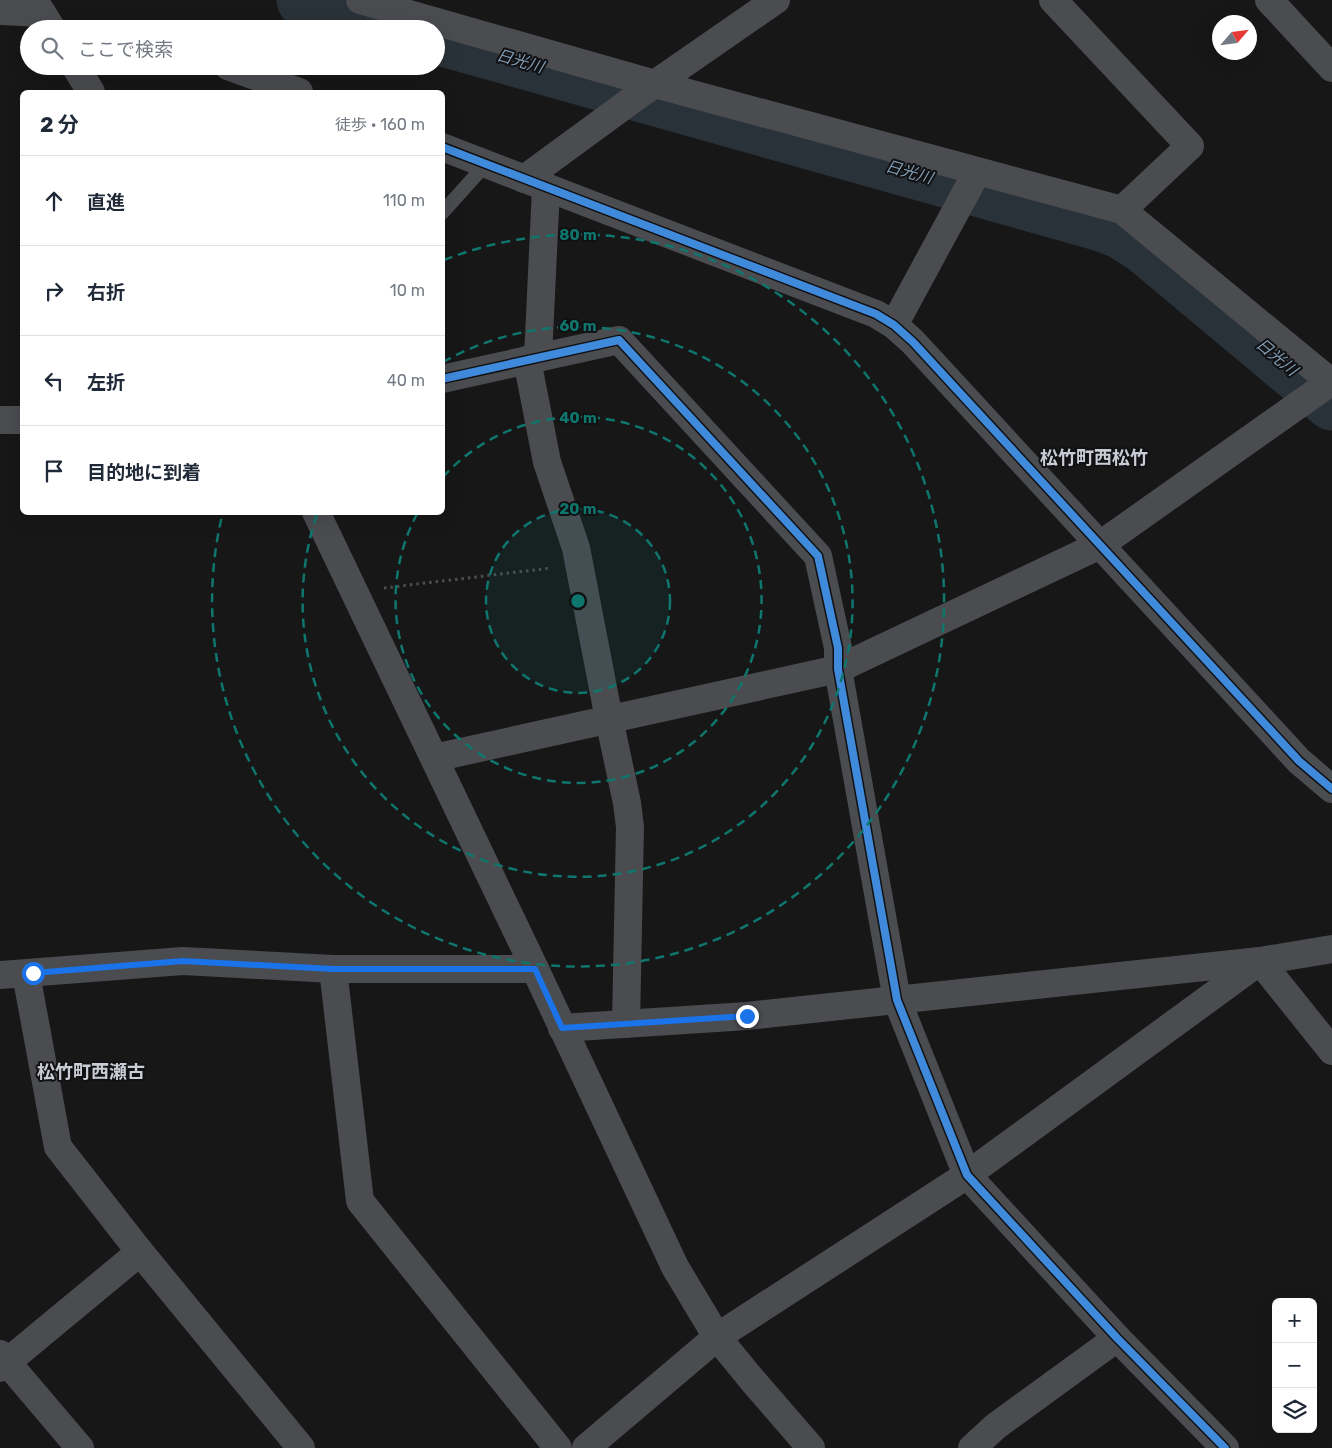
<!DOCTYPE html>
<html lang="ja">
<meta charset="utf-8">
<style>
:root{--surface:#fff;--page:#f6f6f7;--text:#1f2937;--muted:#747a83;--line:#e0e1e3}
body{margin:0;font-family:Rubik,"Noto Sans JP",sans-serif;background:var(--page);color:var(--text)}
.controls{position:absolute;right:15px;bottom:15px;display:grid;overflow:hidden;border-radius:8px;box-shadow:0 5px 20px #0002}
.controls button{width:45px;height:45px;display:grid;place-items:center;padding:0;border:0;border-bottom:1px solid var(--line);background:var(--surface);color:var(--text);font:25px sans-serif}
.compass{position:absolute;left:1212px;top:15px;width:45px;height:45px;border-radius:50%;background:var(--surface);box-shadow:0 5px 20px #0002;rotate:62deg}
.stop{position:absolute;width:15px;height:15px;margin:-11px;border:4px solid #1a73e8;border-radius:50%;background:#fff}
.stop.end{background:#1a73e8;border-color:#fff;box-shadow:0 1px 5px #0008}
.list{margin:0;padding:0;list-style:none}
h2{display:flex;justify-content:space-between;align-items:center;height:65px;margin:0;padding:0 20px;font-size:21px}
h2 small{font-size:16px;font-weight:400;color:var(--muted)}
.list li{display:grid;grid-template-columns:32px 1fr auto;gap:15px;align-items:center;box-sizing:border-box;height:90px;padding:0 20px;border-top:1px solid var(--line)}
.list b{display:block;font-size:19px;white-space:nowrap}
.list em{font-size:16px;font-style:normal;color:var(--muted)}
.icon{flex:none;width:28px;height:28px;fill:none;stroke:currentColor;stroke-width:2;stroke-linecap:round;stroke-linejoin:round}
.map{position:relative;flex:none;width:1332px;height:1448px;overflow:hidden}
.search{position:absolute;background:var(--surface);box-shadow:0 5px 20px #0002;left:20px;top:20px;width:425px;height:55px;display:flex;align-items:center;gap:12px;box-sizing:border-box;padding:0 18px;border-radius:28px;color:var(--muted);font-size:19px}
.panel{position:absolute;background:var(--surface);box-shadow:0 5px 20px #0002;left:20px;top:90px;width:425px;height:425px;border-radius:8px}
.map>svg:first-child{display:block}
</style>
<div class="map">
<svg width="1332" height="1448" viewBox="0 0 1332 1448">
<rect width="100%" height="100%" fill="#171717"/>
<g fill="none" stroke-linecap="round" stroke-linejoin="round">
<g stroke="#2a3239" stroke-width="55">
<polyline points="304,0 406,29"/>
<polyline points="436,37 1098,223 1120,231 1144,246 1332,403"/>
</g>
<polyline stroke="#4d4e52" stroke-width="3" stroke-dasharray="2.5 4" stroke-linecap="butt" points="384,588 551,568"/>
<polyline stroke="#4b4c50" stroke-width="14" points="442,213 486,164"/>
<g stroke="#4b4c50" stroke-width="28">
<polyline points="360,0 655,84 1122,210 1332,383"/>
<polyline points="1053,0 1190,146 1122,210"/>
<polyline points="1269,0 1332,68"/>
<polyline points="0,11 42,13"/>
<polyline points="228,66 299,92"/>
<polyline points="442,147 876,314 894,325 913,342 1299,761 1332,789"/>
<polyline points="524,179 636,97 776,0"/>
<polyline points="894,325 977,172"/>
<polyline points="538,358 546,188"/>
<polyline points="527,360 547,462 576,548 609,719 627,803 630,827 626,1024"/>
<polyline points="442,379 619,340 818,556 838,648 838,669 897,1000 967,1175 1117,1338 1225,1448"/>
<polyline points="0,420 22,420"/>
<polyline points="434,758 838,669 1100,545 1332,381"/>
<polyline points="333,969 360,1201 558,1448"/>
<polyline points="26,974 58,1147 140,1252 301,1448"/>
<polyline points="0,975 183,961 333,969 535,969"/>
<polyline points="562,1028 747,1016 1260,961 1332,949"/>
<polyline points="0,1354 80,1448"/>
<polyline points="0,1368 140,1252"/>
<polyline points="586,1448 717,1337 967,1175 1260,961 1332,1051"/>
<polyline points="972,1448 996,1426 1117,1338"/>
</g>
<g stroke="#4b4c50" stroke-width="28">
<polyline points="34,0 52,29"/>
<polyline points="75,66 91,92"/>
<polyline points="316,512 535,969 675,1267 717,1337 753,1381 811,1448"/>
</g>
<defs>
<g id="cycleway">
<polyline points="442,147 876,314 894,325 913,342 1299,761 1332,789"/>
<polyline points="442,379 619,340 818,556 838,648 838,669 897,1000 967,1175 1117,1338 1225,1448"/>
</g>
</defs>
<use href="#cycleway" stroke="#111113" stroke-width="11"/>
<use href="#cycleway" stroke="#408adc" stroke-width="8"/>
</g>
<g fill="none" stroke-linecap="round" stroke-linejoin="round">
<polyline stroke="#1a73e8" stroke-width="6" points="33,973 183,961 333,969 535,969 562,1028 747,1016"/>
</g>
<circle cx="578" cy="601" r="92" fill="#0f766e" fill-opacity=".12"/>
<g fill="none" stroke="#0f766e" stroke-width="2.5" stroke-dasharray="9 6">
<circle cx="578" cy="601" r="92"/>
<path d="M443 477A183 183 0 1 1 417 514"/>
<path d="M443 362A275 275 0 1 1 317 514"/>
<path d="M444 260A366 366 0 1 1 222 516"/>
</g>
<g text-anchor="middle" dominant-baseline="central" stroke-width="4" stroke-linejoin="round" paint-order="stroke">
<g font-size="16" font-style="italic" fill="#7f9bb3" stroke="#111113">
<text transform="translate(520 61) rotate(16)">日光川</text>
<text transform="translate(909 172) rotate(16)">日光川</text>
<text transform="translate(1277 357) rotate(40)">日光川</text>
</g>
<g font-size="18" font-weight="bold" fill="#c9ccd4" stroke="#111113">
<text x="1094" y="458">松竹町西松竹</text>
<text x="91" y="1072">松竹町西瀬古</text>
</g>
</g>
<circle cx="578" cy="601" r="8" fill="#0f766e" stroke="#111113" stroke-width="2.5"/>
<g font-size="15" text-anchor="middle" font-weight="bold" fill="#0f766e" stroke="#111113" stroke-width="4" stroke-linejoin="round" paint-order="stroke">
<text x="578" y="240">80 m</text>
<text x="578" y="331">60 m</text>
<text x="578" y="423">40 m</text>
<text x="578" y="514">20 m</text>
</g>
</svg>
<div class="controls">
<button>+</button>
<button>−</button>
<button><svg class="icon" aria-label="layers" viewBox="0 0 24 24"><path d="M12 4l9 5-9 5-9-5zM3 14l9 5 9-5"/></svg></button>
</div>
<svg class="compass" viewBox="-18 -18 36 36"><path d="M0-13l5 13h-10z" fill="#e53935"/><path d="M0 13l5-13h-10z" fill="#747a83"/></svg>
<div class="stop" style="left:33px;top:973px"></div>
<div class="stop end" style="left:747px;top:1016px"></div>
<div class="search"><svg class="icon" aria-label="search" viewBox="0 0 24 24"><circle cx="10" cy="10" r="6"/><path d="M15 15l6 6"/></svg>ここで検索</div>
<section class="panel">
<h2>2 分<small>徒歩 · 160 m</small></h2>
<ul class="list">
<li><svg class="icon" aria-label="ahead" viewBox="0 0 24 24"><path d="M12 20V5M6 11l6-6 6 6"/></svg><div><b>直進</b></div><em>110 m</em></li>
<li><svg class="icon" aria-label="right" viewBox="0 0 24 24"><path d="M7 20v-9h11M14 6l5 5-5 5"/></svg><div><b>右折</b></div><em>10 m</em></li>
<li><svg class="icon" aria-label="left" viewBox="0 0 24 24"><path d="M17 20v-9H6M10 6l-5 5 5 5"/></svg><div><b>左折</b></div><em>40 m</em></li>
<li><svg class="icon" aria-label="arrive" viewBox="0 0 24 24"><path d="M6 21V4h12l-3 4 3 4H6"/></svg><div><b>目的地に到着</b></div></li>
</ul>
</section>
</div>
